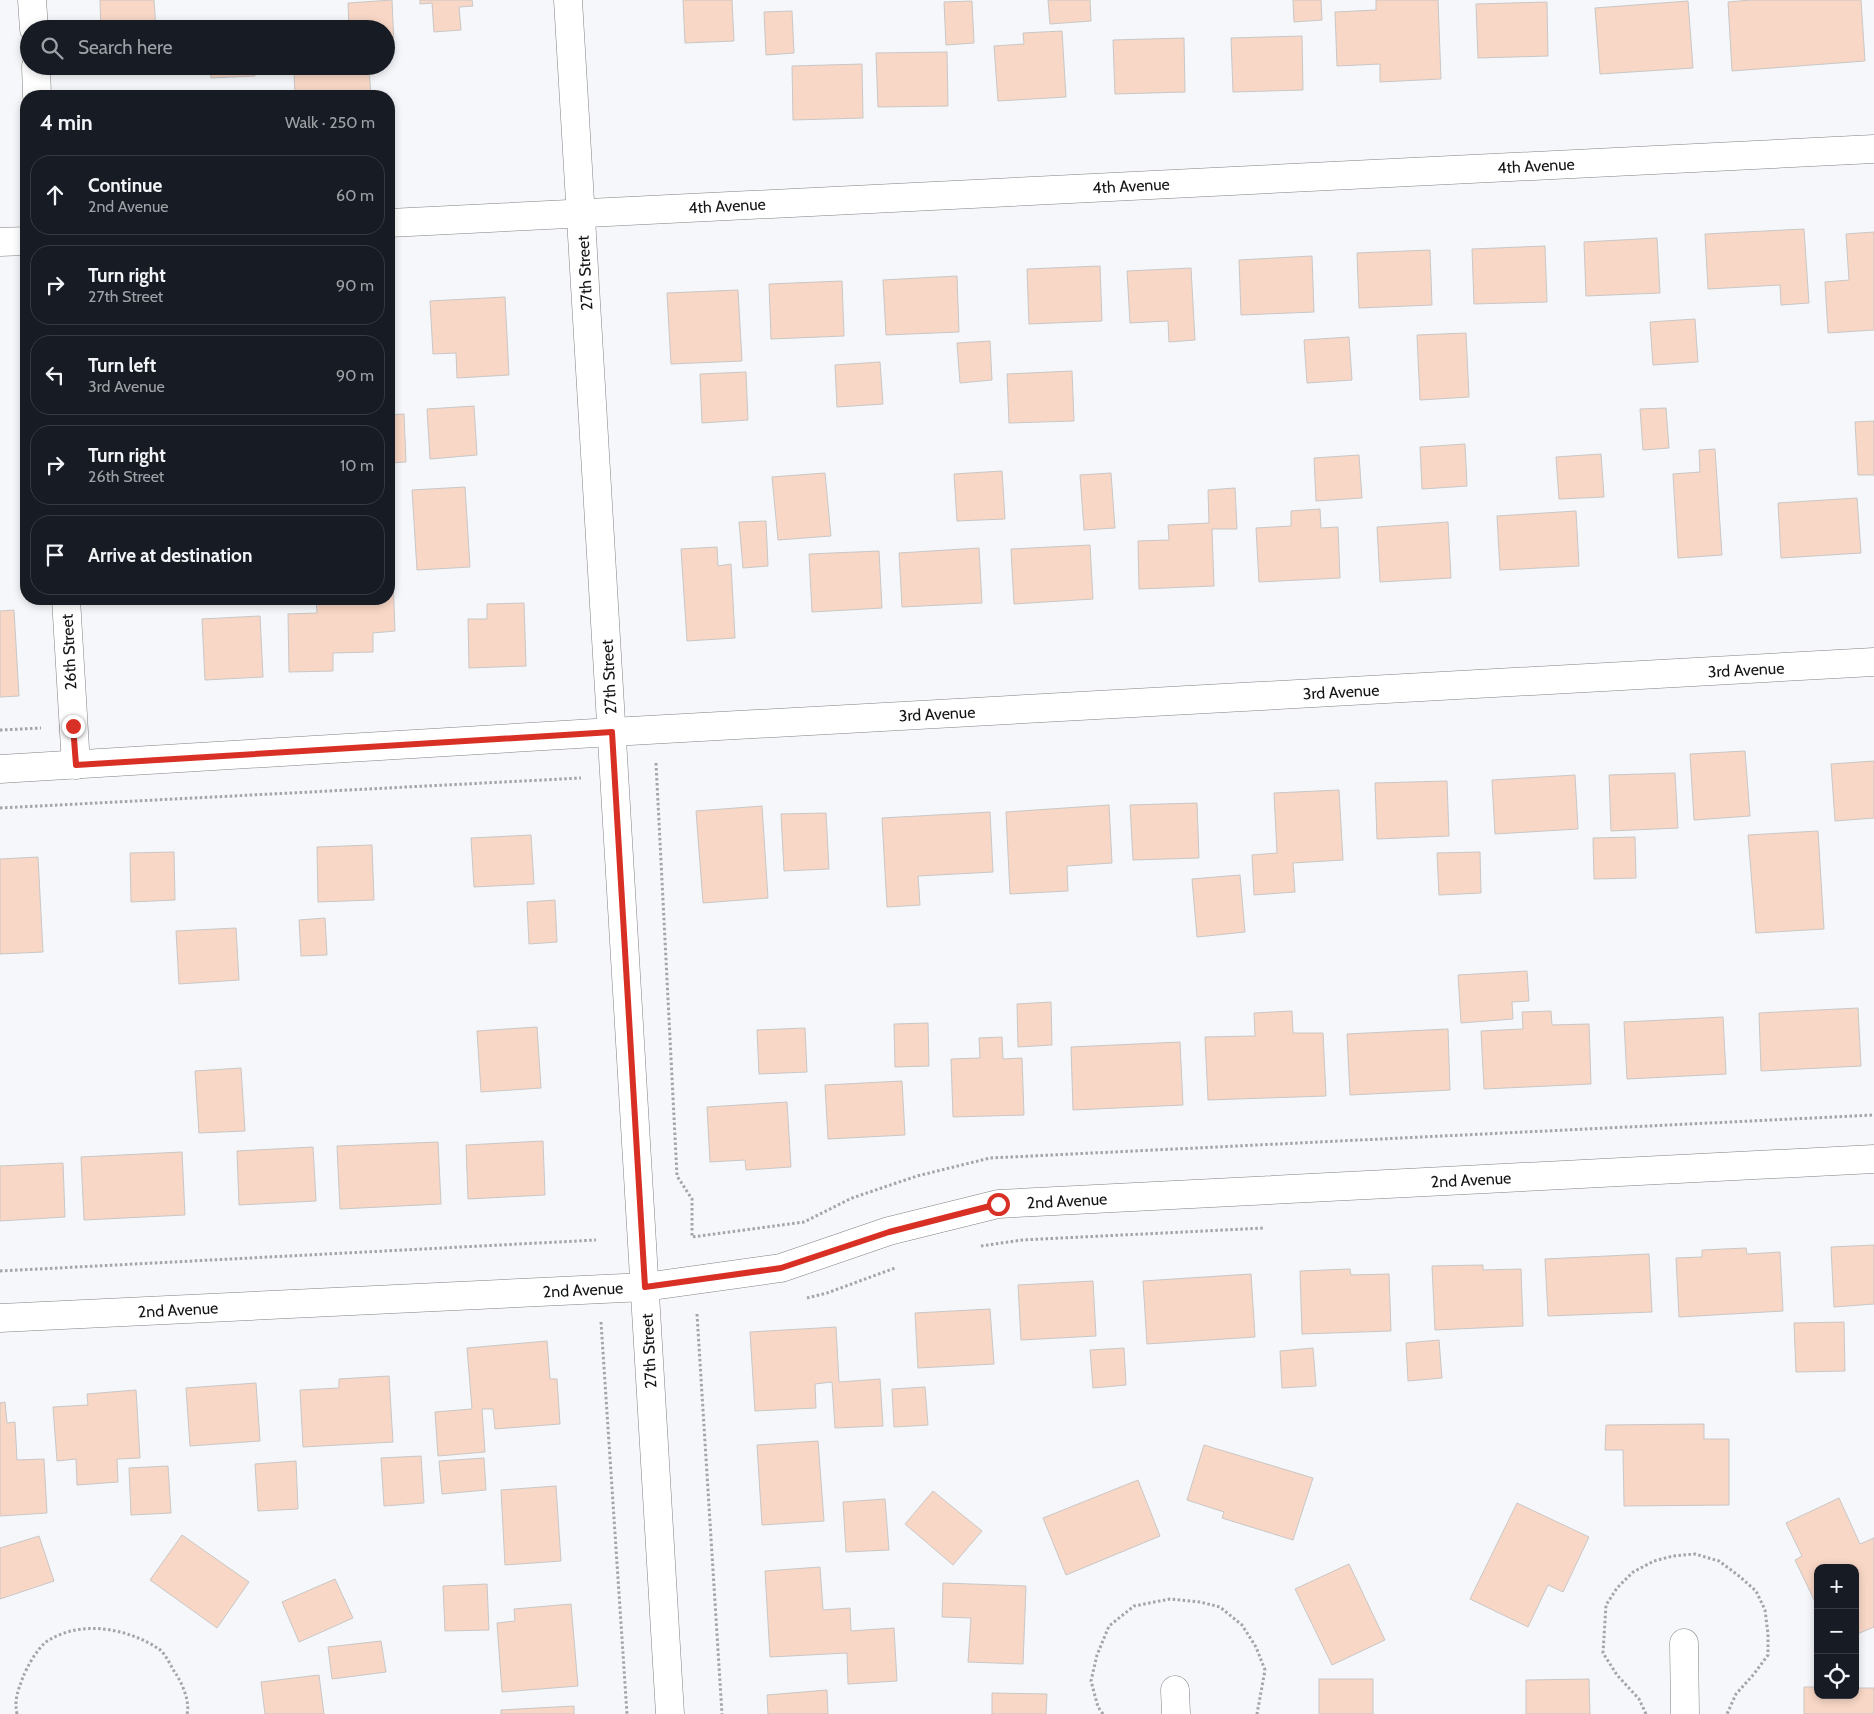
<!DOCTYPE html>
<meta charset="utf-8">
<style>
:root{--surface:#171b24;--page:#20242c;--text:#f1f3f6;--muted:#9ea1a6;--line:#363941}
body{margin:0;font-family:Cabin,sans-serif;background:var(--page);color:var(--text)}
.controls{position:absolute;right:15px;bottom:15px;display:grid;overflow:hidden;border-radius:10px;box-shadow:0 2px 8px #0003}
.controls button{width:45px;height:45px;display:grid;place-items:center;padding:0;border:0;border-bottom:1px solid var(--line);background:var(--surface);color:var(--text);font:25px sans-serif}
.stop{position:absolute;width:15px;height:15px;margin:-11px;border:4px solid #d93025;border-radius:50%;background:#fff}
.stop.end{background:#d93025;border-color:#fff;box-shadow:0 1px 5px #0008}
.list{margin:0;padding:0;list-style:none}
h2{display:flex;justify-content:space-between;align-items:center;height:65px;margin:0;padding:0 20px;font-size:21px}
h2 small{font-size:16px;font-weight:400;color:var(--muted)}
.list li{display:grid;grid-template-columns:32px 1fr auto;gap:15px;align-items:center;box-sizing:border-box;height:80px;margin:0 10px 10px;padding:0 10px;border:1px solid var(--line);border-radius:20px}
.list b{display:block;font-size:19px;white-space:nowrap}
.list p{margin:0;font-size:16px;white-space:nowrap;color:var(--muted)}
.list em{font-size:16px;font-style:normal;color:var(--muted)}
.icon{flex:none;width:28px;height:28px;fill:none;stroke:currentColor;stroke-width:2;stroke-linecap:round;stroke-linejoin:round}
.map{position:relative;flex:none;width:1874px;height:1714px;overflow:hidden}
.search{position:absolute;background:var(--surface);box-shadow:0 2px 8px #0003;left:20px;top:20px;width:375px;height:55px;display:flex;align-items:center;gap:12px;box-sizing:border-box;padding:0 18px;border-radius:28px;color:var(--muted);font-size:19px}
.panel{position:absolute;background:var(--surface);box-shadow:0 2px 8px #0003;left:20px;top:90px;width:375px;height:515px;border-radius:20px}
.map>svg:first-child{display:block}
</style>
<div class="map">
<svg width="1874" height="1714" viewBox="0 0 1874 1714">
<rect width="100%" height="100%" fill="#f6f7fa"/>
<g fill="#f8d7c6" stroke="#c9c7c6">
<polygon points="100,0 154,0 156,29 101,29"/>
<polygon points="392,0 394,45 386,45 386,29 349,29 348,3"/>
<polygon points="420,0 472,0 473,6 459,7 461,30 434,32 432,3 420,4"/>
<polygon points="683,0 732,0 734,41 685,43"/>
<polygon points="1048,0 1090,0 1091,21 1050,24"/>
<polygon points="1293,0 1321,0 1322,20 1294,22"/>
<polygon points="1376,0 1438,0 1441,79 1380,82 1380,64 1337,66 1335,12 1376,10"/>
<polygon points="1750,0 1861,0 1865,61 1732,71 1728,2"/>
<polygon points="972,1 974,43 946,45 944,2"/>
<polygon points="1688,1 1693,68 1600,74 1595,8"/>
<polygon points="1547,2 1548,56 1478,58 1476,4"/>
<polygon points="792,11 794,53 766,55 764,12"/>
<polygon points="1062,31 1066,97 998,101 994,46 1024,44 1023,33"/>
<polygon points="1302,36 1303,90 1233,92 1231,38"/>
<polygon points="1184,38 1185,92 1115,94 1113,40"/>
<polygon points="947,52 948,106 878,107 876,53"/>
<polygon points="862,64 863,118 793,120 792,66"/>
<polygon points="210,66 255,66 255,76 211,78"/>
<polygon points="369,69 371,96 295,96 294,72"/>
<polygon points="1804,229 1809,303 1781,305 1780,285 1708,289 1705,234"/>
<polygon points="1874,232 1874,330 1828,333 1825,282 1849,280 1846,234"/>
<polygon points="1657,238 1660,293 1586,296 1584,242"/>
<polygon points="1545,246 1547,302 1474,304 1472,249"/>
<polygon points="1430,250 1432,305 1359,308 1357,253"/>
<polygon points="1312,256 1314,312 1241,315 1239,260"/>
<polygon points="1100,266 1102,321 1029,324 1027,269"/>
<polygon points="1191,268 1195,340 1169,342 1168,321 1130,323 1127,271"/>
<polygon points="957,276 959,332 886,335 883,280"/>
<polygon points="842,281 844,336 771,339 769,284"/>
<polygon points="738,290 742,361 671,364 667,293"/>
<polygon points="505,297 509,375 457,378 456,353 433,354 430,301"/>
<polygon points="1695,319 1698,362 1653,365 1650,322"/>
<polygon points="1466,333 1469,397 1420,400 1417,335"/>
<polygon points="1349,337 1352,380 1307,383 1304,340"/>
<polygon points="990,341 992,380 960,383 957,343"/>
<polygon points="880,362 883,404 837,407 835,365"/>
<polygon points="1072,371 1074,421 1009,423 1007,374"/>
<polygon points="746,372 748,420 702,423 700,374"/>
<polygon points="474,406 477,455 430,459 427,409"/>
<polygon points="1666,408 1669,448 1643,450 1640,409"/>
<polygon points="404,414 406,462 389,463 389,415"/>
<polygon points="1874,421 1874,475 1858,475 1855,422"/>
<polygon points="1465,444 1467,486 1422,489 1420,447"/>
<polygon points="1715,449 1722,555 1678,558 1673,474 1700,472 1699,450"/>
<polygon points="1601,454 1604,497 1559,499 1556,457"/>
<polygon points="1359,455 1362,498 1316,501 1314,458"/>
<polygon points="1002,471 1005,519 957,521 954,474"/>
<polygon points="825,473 831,536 778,540 772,477"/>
<polygon points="1111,473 1115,528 1084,530 1080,475"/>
<polygon points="465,487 470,567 417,570 412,490"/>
<polygon points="1235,488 1237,529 1212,529 1214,586 1139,589 1138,541 1169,540 1168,525 1209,523 1208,490"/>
<polygon points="1857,498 1861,553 1781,558 1778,503"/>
<polygon points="1320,509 1321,528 1338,527 1340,578 1259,582 1256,528 1291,526 1291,511"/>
<polygon points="1576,511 1579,566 1500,570 1497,516"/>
<polygon points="766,521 768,566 743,568 739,522"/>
<polygon points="1448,522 1451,578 1380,582 1377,527"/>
<polygon points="1090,545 1093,599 1014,604 1011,549"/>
<polygon points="717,547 718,566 731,564 735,638 687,641 681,549"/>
<polygon points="979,548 982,603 902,607 899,553"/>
<polygon points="879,551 882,608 812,612 809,554"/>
<polygon points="389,579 393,579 395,631 373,633 373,652 333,653 333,671 289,672 288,614 317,613 316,599 389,599"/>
<polygon points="524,603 526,666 469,668 468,619 487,619 487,604"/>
<polygon points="14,610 19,696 0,697 0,611"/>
<polygon points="260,616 263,677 205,680 202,619"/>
<polygon points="1745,751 1750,816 1694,820 1690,754"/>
<polygon points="1874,761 1874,818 1835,821 1831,764"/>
<polygon points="1675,773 1678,828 1611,831 1609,775"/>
<polygon points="1575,775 1578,829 1495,834 1492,780"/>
<polygon points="1447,781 1449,836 1377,839 1375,783"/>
<polygon points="1339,790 1343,860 1293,863 1295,892 1254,895 1252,855 1277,853 1274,793"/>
<polygon points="1197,803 1199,858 1133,860 1130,805"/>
<polygon points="1109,805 1112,863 1067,866 1068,891 1010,894 1006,812"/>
<polygon points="762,806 768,898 703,903 696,811"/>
<polygon points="990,812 993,872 918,876 920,905 887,907 882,818"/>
<polygon points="826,813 829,869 784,871 781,814"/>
<polygon points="1818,831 1824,929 1756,933 1748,835"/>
<polygon points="531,835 534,884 474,887 471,838"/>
<polygon points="1635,837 1636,878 1594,879 1593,838"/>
<polygon points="372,845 374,900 318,902 317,847"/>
<polygon points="174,852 175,900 131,902 130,853"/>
<polygon points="1480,852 1481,893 1439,895 1437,853"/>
<polygon points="38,857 43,952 0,954 0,859"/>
<polygon points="1240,875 1245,932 1197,937 1192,879"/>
<polygon points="555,900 557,942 529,944 527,902"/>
<polygon points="325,918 327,955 301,956 299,920"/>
<polygon points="236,928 239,980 179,984 176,931"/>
<polygon points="1527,971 1529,1001 1512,1002 1513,1019 1461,1023 1458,975"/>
<polygon points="1051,1002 1052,1045 1018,1047 1017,1004"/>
<polygon points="1858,1008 1861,1066 1761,1071 1759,1013"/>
<polygon points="1292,1011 1293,1033 1323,1033 1326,1096 1208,1100 1205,1037 1255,1036 1254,1013"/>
<polygon points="1551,1011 1552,1025 1589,1024 1591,1084 1484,1089 1481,1031 1523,1029 1522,1012"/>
<polygon points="1723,1017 1726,1074 1627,1079 1624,1022"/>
<polygon points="928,1023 929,1066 895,1067 894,1024"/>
<polygon points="537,1027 541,1088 481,1092 477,1031"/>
<polygon points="805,1028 807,1072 759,1074 757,1030"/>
<polygon points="1448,1029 1450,1090 1350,1095 1347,1034"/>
<polygon points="1002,1037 1003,1059 1022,1058 1024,1115 953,1117 951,1059 980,1058 979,1038"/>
<polygon points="1180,1042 1183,1105 1073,1110 1071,1047"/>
<polygon points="241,1068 245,1131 199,1133 195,1071"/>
<polygon points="902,1081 905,1135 828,1139 825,1085"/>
<polygon points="787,1102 791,1167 746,1170 745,1160 710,1162 707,1107"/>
<polygon points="543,1141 545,1195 468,1199 466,1145"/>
<polygon points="438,1142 441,1204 340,1209 337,1146"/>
<polygon points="313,1147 316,1201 239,1205 237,1151"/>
<polygon points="182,1152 185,1215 84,1220 81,1157"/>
<polygon points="63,1163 65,1217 0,1221 0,1166"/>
<polygon points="1874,1245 1874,1304 1834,1307 1831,1247"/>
<polygon points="1746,1248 1747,1254 1780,1252 1783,1311 1679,1317 1676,1258 1702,1257 1702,1250"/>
<polygon points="1649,1254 1652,1312 1548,1316 1545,1259"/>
<polygon points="1483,1265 1483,1270 1521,1269 1523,1326 1435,1330 1432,1266"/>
<polygon points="1350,1269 1351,1275 1389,1274 1391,1331 1302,1334 1300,1271"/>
<polygon points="1251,1274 1255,1337 1147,1344 1143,1281"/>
<polygon points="1093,1281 1096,1336 1021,1340 1018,1285"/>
<polygon points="990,1309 994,1364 918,1368 915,1313"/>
<polygon points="1844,1322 1845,1371 1796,1372 1794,1323"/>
<polygon points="836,1327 839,1382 880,1379 883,1426 835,1428 832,1382 815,1384 816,1408 755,1411 750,1332"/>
<polygon points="1439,1340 1442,1378 1408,1381 1406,1343"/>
<polygon points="547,1341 550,1379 557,1379 560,1424 495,1429 493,1409 482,1409 485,1452 438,1456 435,1412 472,1409 467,1348"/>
<polygon points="1124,1348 1126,1385 1093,1388 1090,1350"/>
<polygon points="1313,1348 1316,1386 1282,1388 1280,1351"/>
<polygon points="389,1376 393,1442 303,1447 300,1390 339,1388 339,1379"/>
<polygon points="256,1383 260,1441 190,1446 186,1388"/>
<polygon points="925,1387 928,1425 894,1427 892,1389"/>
<polygon points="136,1390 140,1458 117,1459 118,1482 77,1485 76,1459 57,1461 53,1407 88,1405 87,1394"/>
<polygon points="5,1402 7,1423 15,1422 17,1460 44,1459 47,1513 0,1516 0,1403"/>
<polygon points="1704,1424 1704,1439 1729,1439 1729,1505 1624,1506 1623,1450 1605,1450 1606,1425"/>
<polygon points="818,1441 824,1521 762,1525 757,1445"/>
<polygon points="1204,1445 1313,1478 1293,1540 1222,1518 1224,1512 1187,1500"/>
<polygon points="421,1456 424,1503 384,1506 381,1458"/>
<polygon points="484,1458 486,1490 442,1494 439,1461"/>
<polygon points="296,1461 298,1509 258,1511 255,1464"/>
<polygon points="168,1466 171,1513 131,1515 129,1468"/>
<polygon points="1138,1480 1160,1536 1066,1575 1043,1518"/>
<polygon points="556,1486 561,1561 505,1565 501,1490"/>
<polygon points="933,1491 982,1531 953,1565 905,1524"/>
<polygon points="1839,1498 1860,1544 1874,1538 1874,1627 1855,1635 1855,1568 1818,1568 1817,1606 1795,1560 1802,1556 1786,1523"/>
<polygon points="885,1499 889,1550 846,1552 843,1502"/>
<polygon points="1517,1503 1589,1537 1563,1592 1548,1585 1528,1627 1470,1599"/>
<polygon points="182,1535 249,1582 217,1628 150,1580"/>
<polygon points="39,1536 54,1581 0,1599 0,1548"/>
<polygon points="1349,1564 1385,1640 1332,1665 1295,1589"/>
<polygon points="820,1567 823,1610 850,1608 851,1631 894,1628 897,1681 848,1684 847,1653 770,1657 765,1571"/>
<polygon points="335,1579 353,1618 299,1642 282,1602"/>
<polygon points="943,1583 1026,1586 1023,1664 968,1662 971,1618 942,1617"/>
<polygon points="487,1584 489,1630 445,1631 443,1586"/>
<polygon points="571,1604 578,1686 502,1692 497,1623 515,1621 514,1609"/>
<polygon points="381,1641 386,1672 332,1679 328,1647"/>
<polygon points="319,1675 324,1714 265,1714 261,1682"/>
<rect x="1319" y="1679" width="54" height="35"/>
<polygon points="1589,1679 1590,1714 1526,1714 1526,1680"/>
<polygon points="1804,1687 1818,1687 1818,1695 1855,1695 1855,1688 1874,1688 1874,1714 1804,1714"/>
<polygon points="827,1690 828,1714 768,1714 767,1695"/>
<polygon points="992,1693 1047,1694 1046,1714 992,1714"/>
<polygon points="574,1706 574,1714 501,1714 501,1710"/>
</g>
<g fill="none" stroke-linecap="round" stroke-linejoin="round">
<defs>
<g id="minor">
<polyline points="32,0 34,29"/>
<polyline points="568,0 670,1714"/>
<polyline points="36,66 37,96"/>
<polyline points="389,223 1874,149"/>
<polyline points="0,242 26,241"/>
<polyline points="66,599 76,765"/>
<polyline points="0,769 612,732 1874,662"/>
<polyline points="0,1318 645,1287 781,1268 889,1231 998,1204 1874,1159"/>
<polyline points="1684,1643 1685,1714"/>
<polyline points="1175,1690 1176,1714"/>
</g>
</defs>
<use href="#minor" stroke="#818284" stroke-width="29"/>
<g stroke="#a4a5a8" stroke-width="3" stroke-dasharray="2.5 2.5" stroke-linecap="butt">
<polyline points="0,730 41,728"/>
<polyline points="656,763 677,1176 692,1199 692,1237 804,1222 852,1198 917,1176 990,1158 1874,1115"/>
<polyline points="0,808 581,778"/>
<polyline points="981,1246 1022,1240 1264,1228"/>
<polyline points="0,1271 596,1240"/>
<polyline points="807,1298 827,1293 895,1268"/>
<polyline points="697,1314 722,1714"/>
<polyline points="601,1322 627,1714"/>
<path d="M17,1714c-3,-15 1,-23 6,-37 4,-10 14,-28 23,-35 34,-23 81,-14 113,7 7,5 12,18 17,25 7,11 14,28 11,40"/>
<polyline points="1103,1714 1098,1707 1091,1681 1097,1655 1109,1626 1134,1606 1170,1599 1200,1602 1220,1607 1242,1625 1256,1647 1265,1670 1257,1714"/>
<polyline points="1646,1714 1639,1699 1617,1675 1603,1653 1606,1605 1617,1588 1633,1572 1654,1561 1673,1556 1695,1554 1719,1561 1739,1576 1756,1591 1765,1610 1768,1634 1768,1655 1754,1674 1736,1694 1727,1714"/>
</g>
<use href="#minor" stroke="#fff" stroke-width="28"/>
</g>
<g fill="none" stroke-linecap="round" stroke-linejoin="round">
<polyline stroke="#d93025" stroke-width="6" points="73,726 76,765 612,732 645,1287 781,1268 889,1232 998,1204"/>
</g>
<g text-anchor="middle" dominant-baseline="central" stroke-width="4.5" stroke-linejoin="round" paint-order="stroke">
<g font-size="16" fill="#131415" stroke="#fff">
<text transform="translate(1536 166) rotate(-3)">4th Avenue</text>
<text transform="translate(1131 186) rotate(-3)">4th Avenue</text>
<text transform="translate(727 206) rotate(-3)">4th Avenue</text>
<text transform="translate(585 273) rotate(-93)">27th Street</text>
<text transform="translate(69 652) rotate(-93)">26th Street</text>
<text transform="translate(1746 670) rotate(-3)">3rd Avenue</text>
<text transform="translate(609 677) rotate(-93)">27th Street</text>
<text transform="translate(1341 692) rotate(-3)">3rd Avenue</text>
<text transform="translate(937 714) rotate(-3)">3rd Avenue</text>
<text transform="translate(1471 1180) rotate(-3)">2nd Avenue</text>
<text transform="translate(1067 1201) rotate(-3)">2nd Avenue</text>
<text transform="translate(583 1290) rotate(-3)">2nd Avenue</text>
<text transform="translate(178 1310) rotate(-3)">2nd Avenue</text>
<text transform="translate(649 1351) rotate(-93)">27th Street</text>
</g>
</g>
</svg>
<div class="controls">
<button>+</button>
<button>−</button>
<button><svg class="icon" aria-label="locate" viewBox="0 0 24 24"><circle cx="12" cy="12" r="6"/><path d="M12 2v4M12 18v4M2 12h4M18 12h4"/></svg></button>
</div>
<div class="stop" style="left:998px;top:1204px"></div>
<div class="stop end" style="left:73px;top:726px"></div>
<div class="search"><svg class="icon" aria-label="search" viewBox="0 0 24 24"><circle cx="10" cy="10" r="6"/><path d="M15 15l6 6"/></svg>Search here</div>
<section class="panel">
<h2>4 min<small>Walk · 250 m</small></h2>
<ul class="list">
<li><svg class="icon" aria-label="ahead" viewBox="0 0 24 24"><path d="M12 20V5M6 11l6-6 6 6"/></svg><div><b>Continue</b><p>2nd Avenue</p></div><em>60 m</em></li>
<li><svg class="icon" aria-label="right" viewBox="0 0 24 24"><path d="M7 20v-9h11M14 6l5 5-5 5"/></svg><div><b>Turn right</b><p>27th Street</p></div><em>90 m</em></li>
<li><svg class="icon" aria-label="left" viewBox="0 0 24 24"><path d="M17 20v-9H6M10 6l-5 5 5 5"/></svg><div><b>Turn left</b><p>3rd Avenue</p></div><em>90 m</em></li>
<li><svg class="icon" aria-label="right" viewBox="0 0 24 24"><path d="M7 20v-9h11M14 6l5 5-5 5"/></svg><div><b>Turn right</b><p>26th Street</p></div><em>10 m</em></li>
<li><svg class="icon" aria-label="arrive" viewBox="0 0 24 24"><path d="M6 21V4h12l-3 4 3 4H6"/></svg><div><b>Arrive at destination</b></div></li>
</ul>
</section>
</div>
